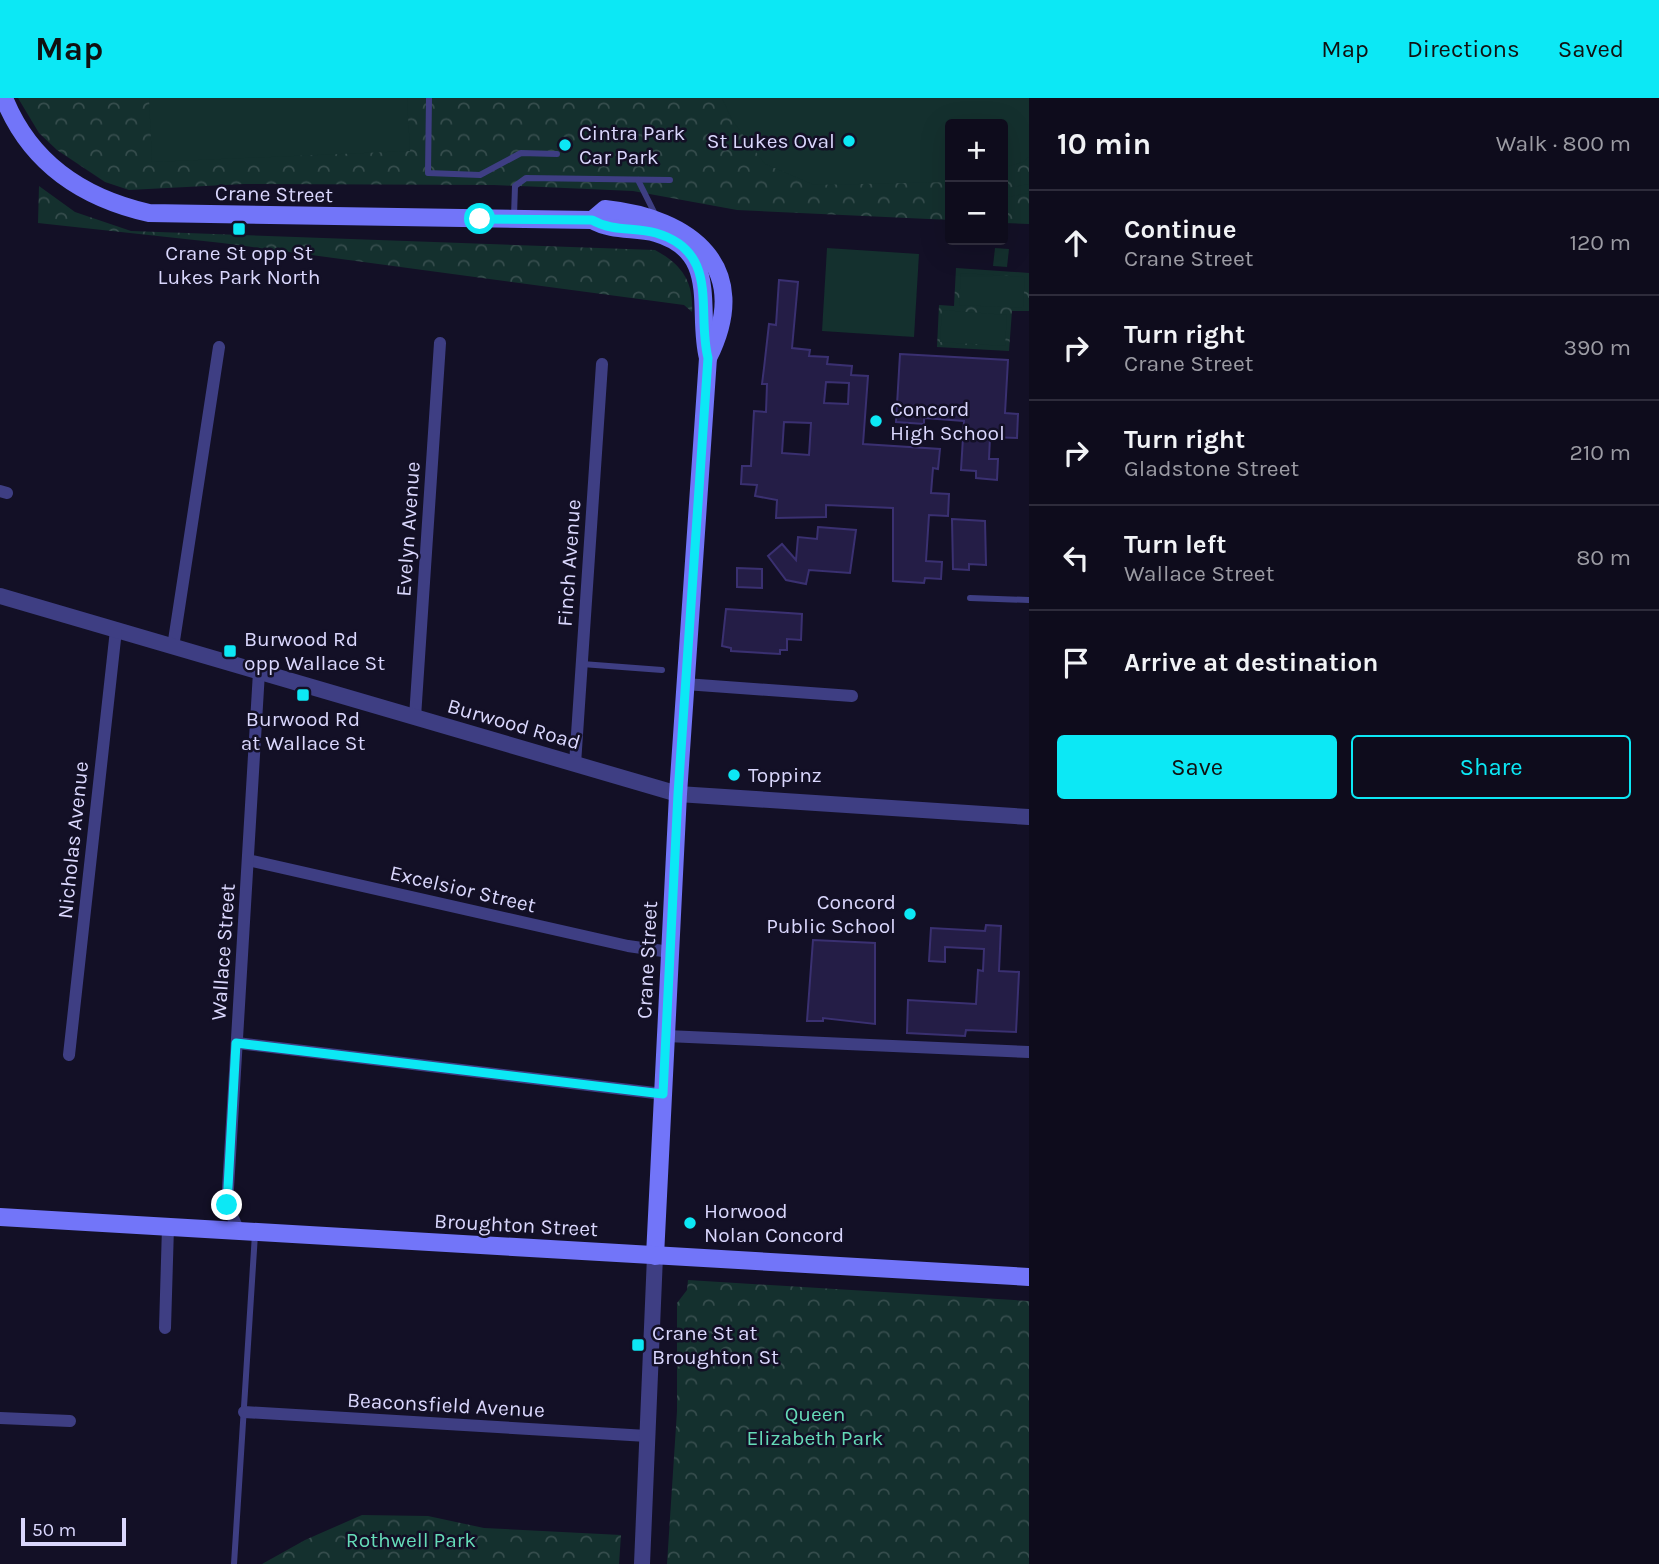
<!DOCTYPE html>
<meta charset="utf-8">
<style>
:root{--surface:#0e0c1c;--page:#171525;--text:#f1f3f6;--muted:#9b9ba3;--line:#2e2c3b;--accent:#0ce8f5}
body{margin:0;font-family:Karla,sans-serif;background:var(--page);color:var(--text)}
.controls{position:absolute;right:21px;top:21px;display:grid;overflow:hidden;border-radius:7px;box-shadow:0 7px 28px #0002}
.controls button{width:63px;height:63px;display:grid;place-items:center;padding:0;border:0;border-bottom:2px solid var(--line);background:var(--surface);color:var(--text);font:35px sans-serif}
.scale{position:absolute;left:21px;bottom:18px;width:105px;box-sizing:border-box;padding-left:7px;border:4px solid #dad7fd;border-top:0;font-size:19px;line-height:24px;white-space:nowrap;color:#dad7fd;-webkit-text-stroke:5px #131026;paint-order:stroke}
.stop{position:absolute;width:21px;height:21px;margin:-16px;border:5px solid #0ce8f5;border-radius:50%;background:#fff}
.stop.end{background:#0ce8f5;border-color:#fff;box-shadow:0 2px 7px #0008}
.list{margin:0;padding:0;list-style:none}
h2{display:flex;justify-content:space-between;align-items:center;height:91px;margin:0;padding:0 28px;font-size:30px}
h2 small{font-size:23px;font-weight:400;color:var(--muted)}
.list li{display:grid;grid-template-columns:46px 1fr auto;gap:21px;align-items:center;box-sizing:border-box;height:105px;padding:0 28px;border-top:2px solid var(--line)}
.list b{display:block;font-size:26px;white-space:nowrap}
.list p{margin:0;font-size:23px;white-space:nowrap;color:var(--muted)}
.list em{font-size:23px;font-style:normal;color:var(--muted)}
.actions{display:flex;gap:14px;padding:21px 28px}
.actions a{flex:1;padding:16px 0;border:2px solid var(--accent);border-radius:7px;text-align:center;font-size:24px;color:var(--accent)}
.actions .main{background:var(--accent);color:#111}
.icon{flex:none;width:38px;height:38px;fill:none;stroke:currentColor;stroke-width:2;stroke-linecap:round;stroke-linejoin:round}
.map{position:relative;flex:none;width:1029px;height:1466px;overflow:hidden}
header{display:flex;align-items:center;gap:42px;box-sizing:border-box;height:98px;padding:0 35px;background:var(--accent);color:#111}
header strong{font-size:33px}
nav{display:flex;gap:38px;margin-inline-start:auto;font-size:24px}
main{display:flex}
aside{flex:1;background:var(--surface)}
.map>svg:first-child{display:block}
</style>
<header>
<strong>Map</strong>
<nav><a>Map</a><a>Directions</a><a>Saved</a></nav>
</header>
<main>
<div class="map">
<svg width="1029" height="1466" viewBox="0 0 1029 1466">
<defs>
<pattern id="park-crowns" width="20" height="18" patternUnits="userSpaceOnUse" patternTransform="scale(1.75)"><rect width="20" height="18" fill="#14302e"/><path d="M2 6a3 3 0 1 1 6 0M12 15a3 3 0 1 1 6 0" fill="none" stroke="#364d4d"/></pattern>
</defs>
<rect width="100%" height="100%" fill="#131026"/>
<g fill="url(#park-crowns)">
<polygon points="18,0 1029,0 1029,126 1003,125 1003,26 950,26 950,122 737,112 633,93 494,87 244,86 129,92 105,84 57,52 39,35"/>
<path d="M39,88l36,26 56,19 524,19c26,14 39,31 37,62l-8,-7 -462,-62 -184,-20z"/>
<polygon points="956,170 1029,175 1029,213 1012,213 1009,253 937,249 939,207 954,208"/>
<polygon points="688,1182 1029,1203 1029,1466 667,1466 677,1313 677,1205 687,1192"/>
<polygon points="362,1417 428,1418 484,1430 621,1437 619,1466 262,1466 305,1442"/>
</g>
<g fill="#14302e">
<polygon points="149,0 407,0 410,53 152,64"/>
<polygon points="722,0 1029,0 1029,59 1023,64 1003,70 1003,26 950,26 950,84 814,87 765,66 732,22"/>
<polygon points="1029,86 1029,95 1003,100 1003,91"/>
<polygon points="827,150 919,156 914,239 822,233"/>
<polygon points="995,150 1009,151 1007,169 993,168"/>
<polygon points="961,175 1025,179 1023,210 959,207"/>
<polygon points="942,212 1007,217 1005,248 940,244"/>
</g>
<g fill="#241d46" stroke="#3a3071" stroke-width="2" fill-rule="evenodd">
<path d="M779,182l19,2 -6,66 18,2 -1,6 19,1 -1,7 25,2 -1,9 17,1 -5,68 77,5 -2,20 -5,-1 -2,25 18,1 -1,22 -19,-1 -3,46 16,1 -1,17 -16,-1 -1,5 -31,-2v-73l-67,-3v12l-50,1 1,-18 -22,-4 2,-11 -16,-1 1,-18h9l3,-55 12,1 1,-28h-5l2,-16 5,-44 7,1zM826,284l23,1 -1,21 -24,-1zM784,324l27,1 -2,32 -27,-2z"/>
<polygon points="900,256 1008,262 1005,315 1018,316 1017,340 990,339 989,361 998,361 997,382 976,380 976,373 961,372 964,323 924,320 924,326 896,324"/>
<polygon points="952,421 985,423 986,467 969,466 969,472 953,471"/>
<polygon points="818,429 856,432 850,475 809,472 806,486 786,482 768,458 782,446 796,462 798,439 817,441"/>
<polygon points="737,470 762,471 762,490 737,489"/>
<polygon points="726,511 802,516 801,542 787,541 787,552 780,552 780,556 731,553 731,550 722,548"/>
<polygon points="986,827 1001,828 999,873 1019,874 1016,934 966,932 965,938 907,935 908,902 976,906 978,872 983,873 984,851 945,849 945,864 929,863 931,830 985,833"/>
<polygon points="813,842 875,845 875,926 823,920 823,923 807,923"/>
</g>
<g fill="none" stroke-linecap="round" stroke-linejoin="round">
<g stroke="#3e3e83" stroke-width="6">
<polyline points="429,0 428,75 480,77 521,55 557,56"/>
<polyline points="638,82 656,118"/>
<polyline points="514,118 515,88 526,80 670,82"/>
<polyline points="970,500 1029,502"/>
<polyline points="582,566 662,572"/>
<polyline points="234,1466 255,1136"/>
</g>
<g stroke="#3e3e83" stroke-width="12">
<polyline points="0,393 7,395"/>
<polyline points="173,549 219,249"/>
<polyline points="685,586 852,598"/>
<polyline points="415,619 440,245"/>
<polyline points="575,666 602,266"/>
<polyline points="248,762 628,848 670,854"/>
<polyline points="666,938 1029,954"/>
<polyline points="237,945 663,996"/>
<polyline points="69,957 116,532"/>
<polyline points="239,1133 227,1107 259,574"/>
<polyline points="165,1230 168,1129"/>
<polyline points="244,1314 647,1338"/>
<polyline points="0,1320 70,1323"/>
</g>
<g stroke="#3e3e83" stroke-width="16">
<polyline points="0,498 678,696 1029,719"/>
<polyline points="642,1466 655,1158"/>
</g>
<g stroke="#7275f9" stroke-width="18">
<path d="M4,0c26,65 79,100 145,115l443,7c21,12 42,7 64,13 65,19 40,78 52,125l-30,436 -23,462"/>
<path d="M592,122l13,-11c86,9 149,58 103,149"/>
<polyline points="0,1119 1029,1179"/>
</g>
</g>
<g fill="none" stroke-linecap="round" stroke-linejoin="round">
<path stroke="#0ce8f5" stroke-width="9" d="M227,1107l9,-162 427,51 15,-300 30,-436c-12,-47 13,-106 -52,-125 -22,-6 -43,-1 -64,-13l-112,-1"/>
</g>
<g fill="#0ce8f5" stroke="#131026" stroke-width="2.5">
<circle cx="849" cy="43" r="7"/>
<circle cx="565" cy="47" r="7"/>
<rect x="232" y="124" width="14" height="14" rx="3.5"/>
<circle cx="876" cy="323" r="7"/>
<rect x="223" y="546" width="14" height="14" rx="3.5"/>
<rect x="296" y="590" width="14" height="14" rx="3.5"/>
<circle cx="734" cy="677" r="7"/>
<circle cx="910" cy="816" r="7"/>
<circle cx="690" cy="1125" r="7"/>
<rect x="631" y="1240" width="14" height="14" rx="3.5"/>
</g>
<g text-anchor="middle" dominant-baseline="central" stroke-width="5" stroke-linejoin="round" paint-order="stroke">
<g font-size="21" fill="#dad7fd" stroke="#131026" text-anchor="start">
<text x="579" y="35">Cintra Park<tspan x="579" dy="24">Car Park</tspan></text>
<text x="835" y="43" text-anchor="end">St Lukes Oval</text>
<text x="239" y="155" text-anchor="middle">Crane St opp St<tspan x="239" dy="24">Lukes Park North</tspan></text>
<text x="890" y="311">Concord<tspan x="890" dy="24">High School</tspan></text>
<text x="244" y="541">Burwood Rd<tspan x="244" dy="24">opp Wallace St</tspan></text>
<text x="303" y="621" text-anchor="middle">Burwood Rd<tspan x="303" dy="24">at Wallace St</tspan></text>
<text x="748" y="677">Toppinz</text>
<text x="896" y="804" text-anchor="end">Concord<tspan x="896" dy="24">Public School</tspan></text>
<text x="704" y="1113">Horwood<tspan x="704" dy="24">Nolan Concord</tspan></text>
<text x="652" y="1235">Crane St at<tspan x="652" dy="24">Broughton St</tspan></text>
</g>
<g font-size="21" fill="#dad7fd" stroke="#131026">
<text transform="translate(274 96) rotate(1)">Crane Street</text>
<text transform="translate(408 431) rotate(-86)">Evelyn Avenue</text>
<text transform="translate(569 465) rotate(-86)">Finch Avenue</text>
<text transform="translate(514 626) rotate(16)">Burwood Road</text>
<text transform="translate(73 742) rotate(-84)">Nicholas Avenue</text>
<text transform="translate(463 791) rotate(13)">Excelsior Street</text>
<text transform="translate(223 854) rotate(-86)">Wallace Street</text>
<text transform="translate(647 862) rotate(-87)">Crane Street</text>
<text transform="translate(516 1127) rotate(3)">Broughton Street</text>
<text transform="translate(446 1307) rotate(3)">Beaconsfield Avenue</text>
</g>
<g font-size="21" fill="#65dbb8" stroke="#131026">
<text x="815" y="1316">Queen<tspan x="815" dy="24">Elizabeth Park</tspan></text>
<text x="411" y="1442">Rothwell Park</text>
</g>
</g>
</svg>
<div class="controls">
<button>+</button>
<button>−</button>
</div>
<div class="scale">50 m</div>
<div class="stop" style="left:480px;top:121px"></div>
<div class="stop end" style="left:227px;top:1107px"></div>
</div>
<aside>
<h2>10 min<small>Walk · 800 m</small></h2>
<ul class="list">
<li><svg class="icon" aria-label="ahead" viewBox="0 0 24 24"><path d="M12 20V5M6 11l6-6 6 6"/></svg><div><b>Continue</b><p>Crane Street</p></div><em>120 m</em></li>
<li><svg class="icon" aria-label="right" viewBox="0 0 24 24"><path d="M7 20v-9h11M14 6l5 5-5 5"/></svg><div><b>Turn right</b><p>Crane Street</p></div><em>390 m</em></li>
<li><svg class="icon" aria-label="right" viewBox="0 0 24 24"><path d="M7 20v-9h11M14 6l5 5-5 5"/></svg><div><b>Turn right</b><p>Gladstone Street</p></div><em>210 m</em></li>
<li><svg class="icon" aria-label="left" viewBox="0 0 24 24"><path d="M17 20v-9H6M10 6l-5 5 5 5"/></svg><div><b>Turn left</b><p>Wallace Street</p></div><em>80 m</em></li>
<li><svg class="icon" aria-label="arrive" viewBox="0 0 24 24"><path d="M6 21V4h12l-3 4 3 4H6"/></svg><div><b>Arrive at destination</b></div></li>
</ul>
<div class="actions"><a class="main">Save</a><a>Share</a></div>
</aside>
</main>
